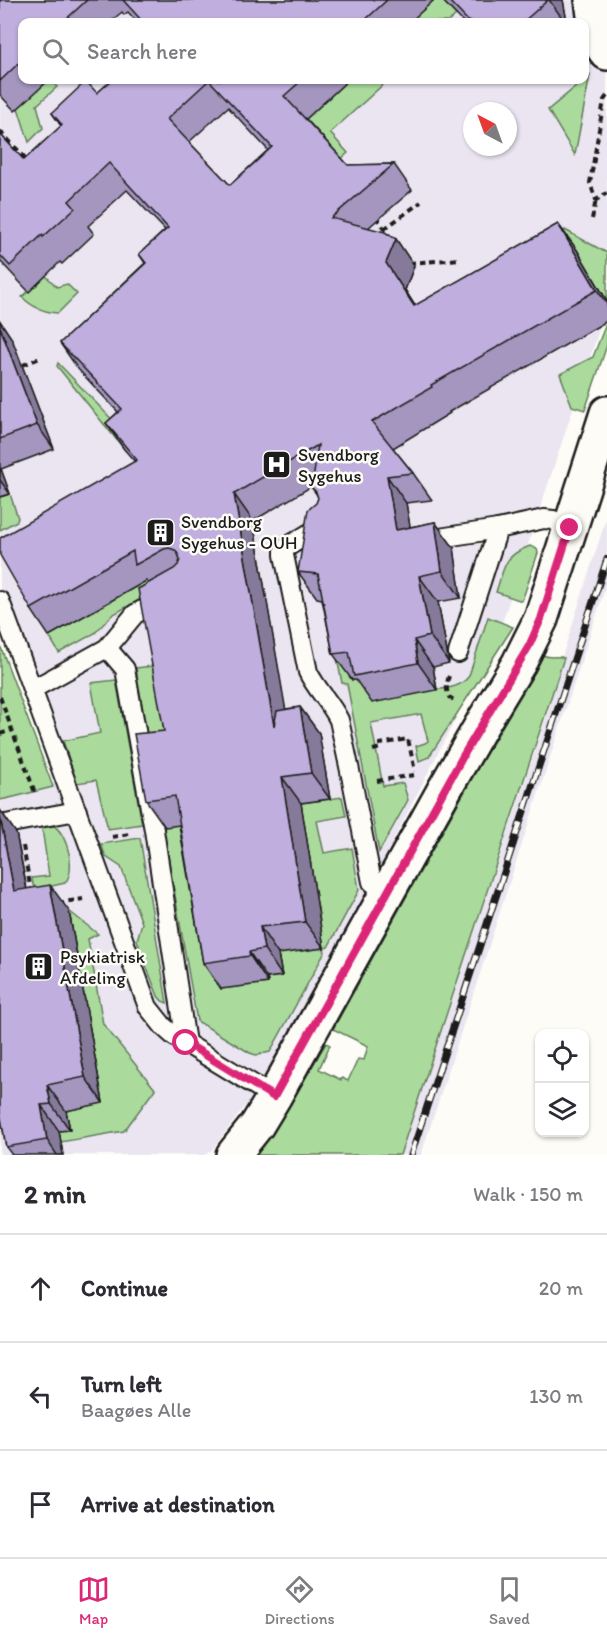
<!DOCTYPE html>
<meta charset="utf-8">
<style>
:root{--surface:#fff;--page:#f7f7f7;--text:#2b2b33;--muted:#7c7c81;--line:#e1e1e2;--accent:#db2777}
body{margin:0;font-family:Itim,sans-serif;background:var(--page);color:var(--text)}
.controls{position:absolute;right:18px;bottom:18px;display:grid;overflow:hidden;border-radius:12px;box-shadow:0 2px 4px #0004}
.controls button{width:54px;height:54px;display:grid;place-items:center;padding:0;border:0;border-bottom:2px solid var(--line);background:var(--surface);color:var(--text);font:30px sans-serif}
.compass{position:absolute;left:463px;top:102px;width:54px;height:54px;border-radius:50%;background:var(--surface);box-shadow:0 2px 4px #0004;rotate:319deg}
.stop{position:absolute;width:18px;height:18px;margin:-14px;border:4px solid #db2777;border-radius:50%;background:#fff}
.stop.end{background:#db2777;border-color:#fff;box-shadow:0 2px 6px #0008}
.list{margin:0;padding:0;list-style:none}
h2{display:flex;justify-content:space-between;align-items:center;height:78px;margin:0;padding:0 24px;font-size:26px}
h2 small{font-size:20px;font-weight:400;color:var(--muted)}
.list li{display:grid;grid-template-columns:39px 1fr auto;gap:18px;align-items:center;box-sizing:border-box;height:108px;padding:0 24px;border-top:2px solid var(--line)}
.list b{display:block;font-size:22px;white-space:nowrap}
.list p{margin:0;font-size:20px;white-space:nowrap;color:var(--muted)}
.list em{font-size:20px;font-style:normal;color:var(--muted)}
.icon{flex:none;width:33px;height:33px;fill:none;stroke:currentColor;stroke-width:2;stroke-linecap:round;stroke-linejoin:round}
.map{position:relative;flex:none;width:607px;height:1155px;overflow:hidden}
.search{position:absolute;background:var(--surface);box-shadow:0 2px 4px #0004;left:18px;right:18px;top:18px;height:66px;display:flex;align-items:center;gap:15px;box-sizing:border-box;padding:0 21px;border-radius:12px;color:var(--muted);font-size:22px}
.sheet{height:402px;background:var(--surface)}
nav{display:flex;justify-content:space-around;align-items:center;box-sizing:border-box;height:84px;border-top:2px solid var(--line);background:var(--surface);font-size:16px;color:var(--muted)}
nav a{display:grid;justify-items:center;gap:3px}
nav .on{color:var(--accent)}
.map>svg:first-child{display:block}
</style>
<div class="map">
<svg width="607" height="1155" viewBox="0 0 607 1155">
<rect width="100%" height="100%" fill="#fdfcf7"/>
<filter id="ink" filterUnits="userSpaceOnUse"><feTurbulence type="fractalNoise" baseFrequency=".0167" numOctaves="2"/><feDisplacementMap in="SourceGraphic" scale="12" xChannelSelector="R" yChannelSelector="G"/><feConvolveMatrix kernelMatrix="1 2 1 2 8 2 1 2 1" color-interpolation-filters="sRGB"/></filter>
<g filter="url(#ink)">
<g fill="#eae5f0" fill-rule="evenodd">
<path d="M0,0h607v306l-110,332 -214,418 -72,95 -6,4h-205v-360l57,-13 -57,-158zM22,22h562v58h-562zM472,111h36v36h-36z"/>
<polygon points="607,516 607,582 421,1155 400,1155 538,742 564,659 562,657"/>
</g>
<g fill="#aadb9c" stroke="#637c5c" stroke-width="1.5">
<polygon points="434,0 442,0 456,15 448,22 410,22"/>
<polygon points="590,75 575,155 548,110"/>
<polygon points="48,80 51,80 57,87 37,105 43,128 29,142 18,108"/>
<polygon points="348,80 388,80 330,133 348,153 339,161 303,122"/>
<polygon points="565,230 607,253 607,301 577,250 562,233"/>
<path d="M46,276l11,11 10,-3 10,10 -19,19c-15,-1 -26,-6 -36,-16z"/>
<polygon points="607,321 607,345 585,410 572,406 560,374 593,357"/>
<polygon points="58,363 122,430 124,449 57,366"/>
<polygon points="10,494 18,518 17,521 0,530 0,497"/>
<path d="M530,546l7,3 1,4 -16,48 -26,-9c9,-26 7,-36 34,-46z"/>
<polygon points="193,554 196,568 112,615 95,633 59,653 49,636"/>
<path d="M328,613l24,67c6,0 12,-2 18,-1 27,3 80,23 99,-3l19,-59 25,10 -84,130 -10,4 -3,-15 9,-3 3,-2 -7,-27 -50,9 12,63 20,-3 5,17 -29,52 -32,-168 -5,-1z"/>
<path d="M0,645l53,142c-18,4 -35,10 -53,13z"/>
<path d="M543,655c7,4 15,0 21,3l-164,497h-145l27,-37 44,-75 4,2 -11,24 22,11 1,-2 6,3 10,-22 6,1 4,-14 -35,-17 147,-265 52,-87z"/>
<polygon points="153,666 182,757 151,760 136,668"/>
<polygon points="116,680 142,824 108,829 96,780 77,783 63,741 100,733 91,683"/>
<polygon points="342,797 346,816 317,821 324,853 352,848 359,890 328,947 324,948 325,952 270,1052 256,1055 250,1053 197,1021 163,827 193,823 221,989 268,983 267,978 282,976 278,954 301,803"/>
<path d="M54,826c14,9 22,44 11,57l-26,6 -6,-4 -1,-7 17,-2 -7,-48z"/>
<polygon points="140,838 167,1003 162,1001 158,996 147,968 137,940 142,923 121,867 106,857 101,844"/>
<polygon points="69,911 98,934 88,939 103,1024 155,1089 124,1131 61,1142 59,1131 70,1129 66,1111 103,1103"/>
</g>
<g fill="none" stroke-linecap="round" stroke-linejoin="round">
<defs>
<g id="service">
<path d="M323,525l-36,22 -3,4v4l24,117c8,17 23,31 31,48l14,65 19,97 15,12"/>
<polyline points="426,540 498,529 544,519 553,520 570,528"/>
<polyline points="0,601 148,1007 164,1027 174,1036 274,1097"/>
<polyline points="107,648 125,669 154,830 186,1043"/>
<polyline points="458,653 498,529"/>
<polyline points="33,689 107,648 135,614 163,599"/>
<polyline points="0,825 77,811"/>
</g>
<g id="minor">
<path d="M592,0c3,18 2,39 15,53"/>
<polyline points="233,1155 257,1125 274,1097 443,792 485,719 519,663 541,619 607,413"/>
</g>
</defs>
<use href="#service" stroke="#1c1c1c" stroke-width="22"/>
<use href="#minor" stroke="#1c1c1c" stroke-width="38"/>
<g stroke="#1c1c1c" stroke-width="4" stroke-dasharray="6 4.5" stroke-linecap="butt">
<polyline points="607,96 604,100 590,183 596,200 607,193"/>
<polyline points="0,131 28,161"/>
<polyline points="376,217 391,238"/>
<polyline points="592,219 596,200"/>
<polyline points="384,229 421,202"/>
<polyline points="409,263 461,259"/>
<polyline points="23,365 42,357"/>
<path d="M449,676c-3,9 -3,13 0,21l8,5"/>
<polyline points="0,697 34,790 37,790"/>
<polyline points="0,734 12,730"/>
<polyline points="373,750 381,748 380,744 408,739 415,771"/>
<polyline points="377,781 414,775"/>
<polyline points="112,837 129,834"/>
<polyline points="23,846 31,891"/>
<polyline points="58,903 83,899"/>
</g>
<use href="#service" stroke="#fdfcf7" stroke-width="18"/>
<use href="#minor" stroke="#fdfcf7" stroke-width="33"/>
<defs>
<polyline id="rail" points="411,1155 607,559"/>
</defs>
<use href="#rail" stroke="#1c1c1c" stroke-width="7"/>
<use href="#rail" stroke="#fdfcf7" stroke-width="4.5" stroke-dasharray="14" stroke-linecap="butt"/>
</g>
<g fill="#a496bf" stroke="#1c1c1c" stroke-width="1.5" fill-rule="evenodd">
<polygon points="0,0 434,0 410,22 137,22 128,12 124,15 122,12 110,22 22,22 22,80 49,80 15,111 0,95"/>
<polygon points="442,0 563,0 567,22 463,22"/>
<path d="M112,80h236l-42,39 42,46 46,-1 18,26 -44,38 28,11 18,27 -9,24 10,16 143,-82 19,26 30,51v20l-158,91 1,1 -57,35 20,25 19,27 -26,3 4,24 25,-5 19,26 7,50 -23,4 11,61 -16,4 4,23 -65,13 -16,-23h-4l-19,-26 -11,-55 -5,-1 -19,-26 20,-74 -1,-3 -5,-7v-2l-59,35 32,188 15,-2 19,26 11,66 -29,4 23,145 -46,6 4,22 -15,2 1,5 -47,6 -18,-26 -24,-138 -14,2 -19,-27 18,-69 -16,-148 -2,-2 -97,55 -18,-27 104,-147 -11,-13 -18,-26 12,-11 -40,-43 -18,-26 85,-80 -6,-9 26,-24 -38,-40 -39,36 6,8 -32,30 -2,-2 -31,30 -29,-31v-127l24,26 37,-34 -9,-13 45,-20zM228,107l40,43 -38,35 -41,-43z"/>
<polygon points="0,321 12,339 54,449 1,469 10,494 0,497"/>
<polygon points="0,810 16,833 27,889 69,911 103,1103 66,1111 70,1130 59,1131 63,1155 12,1155 6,1147 0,1112"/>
</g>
<g fill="#867a9b" stroke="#1c1c1c" stroke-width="1.5">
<polygon points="549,0 563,0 567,22 565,22"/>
<polygon points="558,224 577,250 607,301 607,304 597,290"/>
<polygon points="396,239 414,266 405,290 432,333 414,306 386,263"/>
<polygon points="0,321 12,339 54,449 37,425 0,327"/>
<polygon points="0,468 1,469 10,494 0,480"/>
<polygon points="387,476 406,503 415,556 396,530"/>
<polygon points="234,494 253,521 293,752 274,726"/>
<polygon points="435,522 454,548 461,598 442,571"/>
<polygon points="419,576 438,602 449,663 430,636"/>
<polygon points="414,640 433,667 437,690 418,663"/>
<polygon points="300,707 319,733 330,799 311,773"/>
<polygon points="282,777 301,803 324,948 305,922"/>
<polygon points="0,810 16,833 32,917 14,891 0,817"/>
<polygon points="50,885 69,911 103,1103 85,1077"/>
<polygon points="260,927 278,954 282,976 264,949"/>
<polygon points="249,952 267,978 268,983 250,956"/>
<polygon points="47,1085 66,1111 70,1130 51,1104"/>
<polygon points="41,1105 59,1131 63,1155 57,1155 47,1140"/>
</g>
<g fill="#bfaede" stroke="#1c1c1c" stroke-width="1.5" fill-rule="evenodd">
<polygon points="0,0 87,0 63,22 22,22 22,60 0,81"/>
<polygon points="123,0 387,0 363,22 143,22"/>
<polygon points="448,0 548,0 523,22 469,22"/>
<path d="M112,80h190l-18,16 64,69 46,-1 -63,54 54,14 11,7 -10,24 28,43 144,-82 39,66 -166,95 1,2 -60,35 41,51 -26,3 9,54 39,-8 7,49 -23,5 11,60 -16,4 4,23 -64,13 -5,-24 -16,2 -15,-80 -20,-2 10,-62 8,-7 2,-5 -2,-6 -4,-4 6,-43 -84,49 40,232 3,-15 23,-4 11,66 -29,4 23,145 -45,5 4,22 -15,3 1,4 -47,7 -28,-167 -29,4 -12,-66 30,-3 -26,-142 36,-20 4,-4 2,-5 -2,-6 -3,-4 -6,-2 -5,1 -29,16 -2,-14 -102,58 -31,-54v-17l137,-78 -31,-37 16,-14 -62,-66 86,-80 -7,-9 29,-26 -59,-65 -40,38 6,7 -32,29 -1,-2 -32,31 -10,-11v-121l24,26 38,-35 -10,-12 34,-32 11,12zM209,80l63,67 -42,38 -63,-66z"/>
<polygon points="0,327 37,425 0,439"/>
<polygon points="0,817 14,891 50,885 85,1077 47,1085 51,1104 41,1105 47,1140 6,1147 0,1112"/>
</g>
</g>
<g fill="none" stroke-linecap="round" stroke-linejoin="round" filter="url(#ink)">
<polyline stroke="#db2777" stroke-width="8" points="186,1043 274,1097 463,756 529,646 541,619 570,528"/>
</g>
<defs>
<symbol id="hospital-square" viewBox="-11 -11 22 22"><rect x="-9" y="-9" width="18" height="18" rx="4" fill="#1c1c1c" stroke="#fdfcf7"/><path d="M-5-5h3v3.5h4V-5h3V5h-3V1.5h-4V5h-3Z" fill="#fff"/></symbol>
<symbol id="building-square" viewBox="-11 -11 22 22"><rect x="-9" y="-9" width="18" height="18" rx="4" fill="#1c1c1c" stroke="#fdfcf7"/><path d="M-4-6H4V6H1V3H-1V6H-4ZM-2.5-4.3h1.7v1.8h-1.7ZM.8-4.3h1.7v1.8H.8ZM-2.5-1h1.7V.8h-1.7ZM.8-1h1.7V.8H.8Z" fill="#fff"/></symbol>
</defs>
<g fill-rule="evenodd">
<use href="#hospital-square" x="260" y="448" width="33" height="33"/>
<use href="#building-square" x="144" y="516" width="33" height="33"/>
<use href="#building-square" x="22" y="950" width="33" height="33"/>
</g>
<g text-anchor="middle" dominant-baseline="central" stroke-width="5" stroke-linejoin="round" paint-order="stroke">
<g font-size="18" fill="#1c1c1c" stroke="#fdfcf7" text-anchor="start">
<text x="298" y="455">Svendborg<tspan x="298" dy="21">Sygehus</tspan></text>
<text x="181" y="522">Svendborg<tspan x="181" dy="21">Sygehus - OUH</tspan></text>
<text x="60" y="957">Psykiatrisk<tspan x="60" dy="21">Afdeling</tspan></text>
</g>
</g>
</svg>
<div class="controls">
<button><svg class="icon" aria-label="locate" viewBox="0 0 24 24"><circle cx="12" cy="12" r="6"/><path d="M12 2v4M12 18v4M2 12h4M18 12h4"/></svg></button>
<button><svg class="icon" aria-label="layers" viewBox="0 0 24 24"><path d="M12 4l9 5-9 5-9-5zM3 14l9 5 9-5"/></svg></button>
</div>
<svg class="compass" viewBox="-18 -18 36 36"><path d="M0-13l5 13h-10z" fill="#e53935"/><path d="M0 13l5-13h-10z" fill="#7c7c81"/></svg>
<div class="stop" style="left:186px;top:1043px"></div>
<div class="stop end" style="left:570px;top:528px"></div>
<div class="search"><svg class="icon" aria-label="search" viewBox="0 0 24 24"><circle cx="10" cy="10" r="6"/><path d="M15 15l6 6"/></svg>Search here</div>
</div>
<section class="sheet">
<h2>2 min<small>Walk · 150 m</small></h2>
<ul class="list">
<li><svg class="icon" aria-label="ahead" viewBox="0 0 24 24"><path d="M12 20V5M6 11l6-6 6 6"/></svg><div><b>Continue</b></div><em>20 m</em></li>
<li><svg class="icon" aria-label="left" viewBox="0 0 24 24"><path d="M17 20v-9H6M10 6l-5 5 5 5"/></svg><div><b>Turn left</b><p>Baagøes Alle</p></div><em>130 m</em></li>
<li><svg class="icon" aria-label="arrive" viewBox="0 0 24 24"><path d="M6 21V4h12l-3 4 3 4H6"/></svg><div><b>Arrive at destination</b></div></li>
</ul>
</section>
<nav>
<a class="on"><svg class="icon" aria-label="map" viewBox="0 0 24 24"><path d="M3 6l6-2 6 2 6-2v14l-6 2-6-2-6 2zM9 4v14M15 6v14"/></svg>Map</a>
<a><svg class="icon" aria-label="directions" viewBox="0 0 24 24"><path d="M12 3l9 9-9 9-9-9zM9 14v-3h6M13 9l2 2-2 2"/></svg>Directions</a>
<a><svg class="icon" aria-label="saved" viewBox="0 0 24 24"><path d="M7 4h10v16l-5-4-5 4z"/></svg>Saved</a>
</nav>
